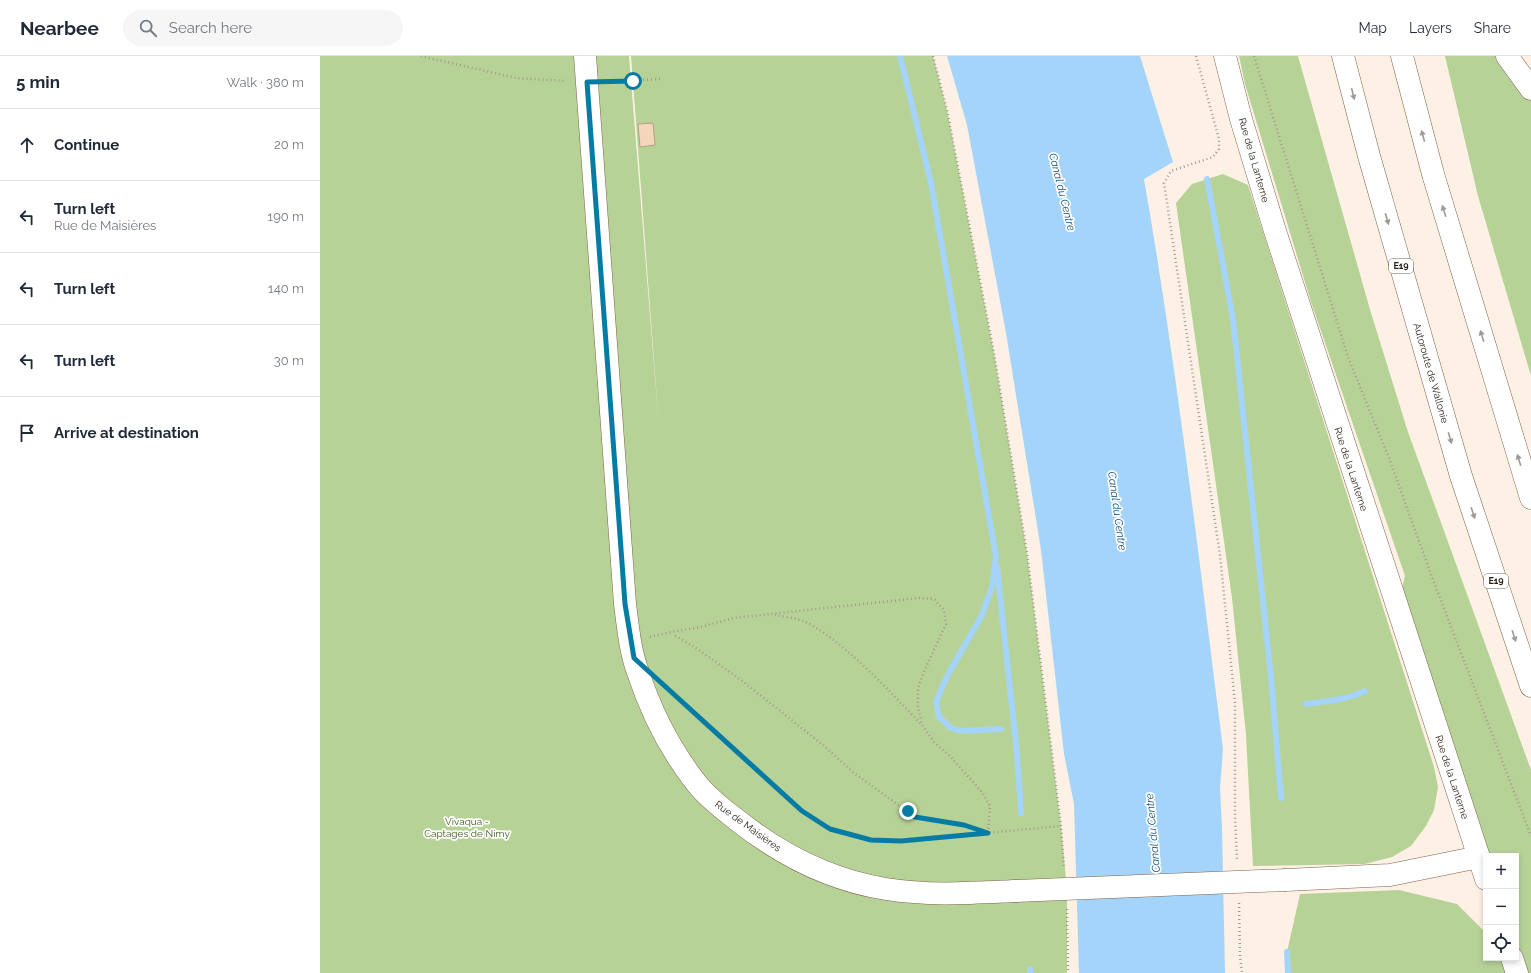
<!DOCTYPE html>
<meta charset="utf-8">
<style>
:root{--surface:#fff;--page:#f6f6f7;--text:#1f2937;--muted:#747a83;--line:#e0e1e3}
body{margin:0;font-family:Raleway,sans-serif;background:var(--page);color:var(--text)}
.controls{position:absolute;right:12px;bottom:12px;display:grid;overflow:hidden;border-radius:0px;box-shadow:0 2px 6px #0003}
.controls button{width:36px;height:36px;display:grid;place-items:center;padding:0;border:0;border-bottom:1px solid var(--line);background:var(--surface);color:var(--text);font:20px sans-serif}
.stop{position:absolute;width:12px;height:12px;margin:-9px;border:3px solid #067ba3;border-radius:50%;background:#fff}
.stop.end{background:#067ba3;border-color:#fff;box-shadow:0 1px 4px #0008}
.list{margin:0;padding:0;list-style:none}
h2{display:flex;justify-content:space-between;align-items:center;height:52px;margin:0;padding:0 16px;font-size:17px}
h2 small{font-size:13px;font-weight:400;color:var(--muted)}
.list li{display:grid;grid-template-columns:26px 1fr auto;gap:12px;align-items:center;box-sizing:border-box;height:72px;padding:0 16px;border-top:1px solid var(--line)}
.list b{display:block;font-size:15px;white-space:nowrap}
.list p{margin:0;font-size:13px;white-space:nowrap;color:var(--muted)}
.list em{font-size:13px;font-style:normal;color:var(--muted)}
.icon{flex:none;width:22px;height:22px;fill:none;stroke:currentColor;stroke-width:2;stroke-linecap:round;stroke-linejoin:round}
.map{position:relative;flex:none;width:1211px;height:917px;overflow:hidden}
header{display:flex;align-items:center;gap:24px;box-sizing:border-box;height:56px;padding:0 20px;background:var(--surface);border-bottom:1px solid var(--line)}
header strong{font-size:19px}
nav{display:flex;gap:22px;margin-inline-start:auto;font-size:14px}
.search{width:280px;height:36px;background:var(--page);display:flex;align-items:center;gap:10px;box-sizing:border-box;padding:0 14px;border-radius:22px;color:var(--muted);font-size:15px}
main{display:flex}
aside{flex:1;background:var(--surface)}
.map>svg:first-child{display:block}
</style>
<header>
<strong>Nearbee</strong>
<div class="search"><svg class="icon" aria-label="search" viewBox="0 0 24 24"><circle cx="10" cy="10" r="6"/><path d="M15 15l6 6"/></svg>Search here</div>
<nav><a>Map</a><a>Layers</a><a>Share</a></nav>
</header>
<main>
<aside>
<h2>5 min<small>Walk · 380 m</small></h2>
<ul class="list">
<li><svg class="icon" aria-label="ahead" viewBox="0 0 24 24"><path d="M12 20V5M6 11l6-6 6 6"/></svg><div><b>Continue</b></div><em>20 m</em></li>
<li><svg class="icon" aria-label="left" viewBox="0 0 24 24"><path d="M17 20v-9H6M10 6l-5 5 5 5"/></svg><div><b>Turn left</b><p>Rue de Maisières</p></div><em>190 m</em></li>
<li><svg class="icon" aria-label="left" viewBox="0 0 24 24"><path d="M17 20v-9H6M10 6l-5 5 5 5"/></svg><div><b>Turn left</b></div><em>140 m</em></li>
<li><svg class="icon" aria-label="left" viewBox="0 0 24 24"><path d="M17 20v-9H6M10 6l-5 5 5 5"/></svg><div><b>Turn left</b></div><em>30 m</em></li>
<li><svg class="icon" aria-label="arrive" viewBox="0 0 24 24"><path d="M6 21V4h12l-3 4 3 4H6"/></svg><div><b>Arrive at destination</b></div></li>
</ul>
</aside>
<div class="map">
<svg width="1211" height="917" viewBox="0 0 1211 917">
<rect width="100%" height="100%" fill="#fdf1e6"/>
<g fill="#b7d297">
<polygon points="0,0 309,0 339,371 311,0 613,0 627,54 674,297 707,497 741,770 747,833 747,917 0,917"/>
<polygon points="919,0 978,0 1051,257 1088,376 1211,714 1211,917 968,917 967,896 980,838 1079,834 1137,848 1166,877 1166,902 1196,902 1196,800 1166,800 1077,551 1085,520 991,246 925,28"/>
<polygon points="1125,0 1187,0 1211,33 1211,320 1158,140"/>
<polygon points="903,118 928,129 1114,711 1118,731 1114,754 1106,770 1091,790 1072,801 1045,808 933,810 926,679 912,542 856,147 872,128"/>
</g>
<path fill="#a5d4fb" d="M627,0h193l33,106 -29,17c33,189 55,380 79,570l-3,39 2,40 3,145h-146l-5,-169 -10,-50 -23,-204 -35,-217 -39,-208z"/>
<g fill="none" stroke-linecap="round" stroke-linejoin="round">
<g stroke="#a5d4fb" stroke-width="6">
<polyline points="580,0 611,127 676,501 672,531 662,559 630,615 622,631 616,646 619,661 631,672 641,675 681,673"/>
<polyline points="887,123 913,263 951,622 961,742"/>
<polyline points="677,511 697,698 701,757"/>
<path d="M986,648c20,-3 40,-4 59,-13"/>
<polyline points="967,896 968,917"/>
<polyline points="710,917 710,913"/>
</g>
</g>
<polygon fill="#f4d6bb" stroke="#b89d83" points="333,67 335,89 320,91 318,68"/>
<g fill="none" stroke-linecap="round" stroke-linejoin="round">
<defs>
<g id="minor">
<path d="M265,0l40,548c3,23 5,47 13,68 13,40 33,79 59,112 11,14 26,25 40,36 44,35 93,60 149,69 43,7 86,4 129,2"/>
<polyline points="1187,0 1211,33"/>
<polyline points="966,824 1070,819 1159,801"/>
</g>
<g id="major">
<polyline points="905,0 921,63 955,175 1166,823"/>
<polyline points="1192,902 1197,917"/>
</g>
<g id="highway">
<polyline points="1023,0 1049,100 1141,420 1211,630"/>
<polyline points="1082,0 1113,118 1211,442"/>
</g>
</defs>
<use href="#minor" stroke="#7c624a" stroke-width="23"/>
<use href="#major" stroke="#7c624a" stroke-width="23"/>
<use href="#highway" stroke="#7c624a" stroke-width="23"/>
<g stroke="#a4998e" stroke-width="2.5" stroke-dasharray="1 3" stroke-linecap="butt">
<polyline points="101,0 196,22 246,25"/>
<polyline points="613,0 627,54 674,297 707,497 741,770 744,812"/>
<polyline points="876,0 899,83 899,93 893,101 851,115 844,127 900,499 915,647 915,761 917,804"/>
<polyline points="934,0 1028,301 1069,402 1112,521 1211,780"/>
<polyline points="287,25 343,23"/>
<path d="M455,559c10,2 23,3 33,8 41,23 81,68 114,102"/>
<polyline points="330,581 356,575 376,572 414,562 598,542 614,543 624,554 626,568 605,613 598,632 598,651 602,669 614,686 630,700 662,736 670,750 668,777 643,769 595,761 534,717 503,689 421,624 379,594 354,579"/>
<polyline points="348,633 482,755 510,773 551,784 581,785 741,770"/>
<polyline points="919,847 920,900 922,917"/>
<polyline points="747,853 748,917"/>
</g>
<use href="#minor" stroke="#fff" stroke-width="22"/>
<use href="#major" stroke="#fff" stroke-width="22"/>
<use href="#highway" stroke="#fff" stroke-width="22"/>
<defs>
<polyline id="minor-bridge" points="695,835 966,824"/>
</defs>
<use href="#minor-bridge" stroke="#7c624a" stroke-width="23" stroke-linecap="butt"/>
<use href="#minor-bridge" stroke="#fff" stroke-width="22"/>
</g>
<defs><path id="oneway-solid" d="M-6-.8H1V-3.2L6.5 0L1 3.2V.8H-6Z"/></defs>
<g fill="#9e9994">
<use href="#oneway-solid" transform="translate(1033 38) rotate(76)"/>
<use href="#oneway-solid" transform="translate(1103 80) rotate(-105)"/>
<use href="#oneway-solid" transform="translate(1124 155) rotate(-107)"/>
<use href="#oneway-solid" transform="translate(1067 163) rotate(74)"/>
<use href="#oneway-solid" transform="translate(1162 280) rotate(-107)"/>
<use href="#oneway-solid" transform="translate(1130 382) rotate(74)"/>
<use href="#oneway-solid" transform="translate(1199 404) rotate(-107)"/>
<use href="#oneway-solid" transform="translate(1153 457) rotate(72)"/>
<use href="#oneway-solid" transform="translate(1194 580) rotate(72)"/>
</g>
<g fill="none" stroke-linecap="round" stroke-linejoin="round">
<polyline stroke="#067ba3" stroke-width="5" points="313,25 267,26 305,548 314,602 482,755 510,773 551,784 581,785 668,777 644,769 595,761 588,755"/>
</g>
<g text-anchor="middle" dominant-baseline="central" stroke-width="3.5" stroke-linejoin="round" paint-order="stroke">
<g fill="#fff" stroke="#686059" stroke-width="1">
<rect x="1069" y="203" width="24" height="14" rx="3"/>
<rect x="1164" y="518" width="24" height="14" rx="3"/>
</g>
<g font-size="9" font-weight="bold" fill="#271c12">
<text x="1081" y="210">E19</text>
<text x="1176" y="525">E19</text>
</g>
<g font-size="10" fill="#271c12" stroke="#fff">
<text transform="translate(934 104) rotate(74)">Rue de la Lanterne</text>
<text transform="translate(1111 317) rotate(74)">Autoroute de Wallonie</text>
<text transform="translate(1031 413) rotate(72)">Rue de la Lanterne</text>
<text transform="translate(1132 721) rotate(72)">Rue de la Lanterne</text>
<text transform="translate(428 770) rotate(36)">Rue de Maisières</text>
</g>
<g font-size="10" fill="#445c1f" stroke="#fff">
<text x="147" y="765">Vivaqua -<tspan x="147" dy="12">Captages de Nimy</tspan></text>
</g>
<g font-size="11" font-style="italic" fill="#0e4d77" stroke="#fff">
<text transform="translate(742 136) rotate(76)">Canal du Centre</text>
<text transform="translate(797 455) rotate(82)">Canal du Centre</text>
<text transform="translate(833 777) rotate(-95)">Canal du Centre</text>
</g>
</g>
</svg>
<div class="controls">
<button>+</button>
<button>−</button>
<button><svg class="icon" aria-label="locate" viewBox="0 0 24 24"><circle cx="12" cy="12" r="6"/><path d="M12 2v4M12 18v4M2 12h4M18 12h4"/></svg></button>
</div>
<div class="stop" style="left:313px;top:25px"></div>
<div class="stop end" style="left:588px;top:755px"></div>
</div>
</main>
